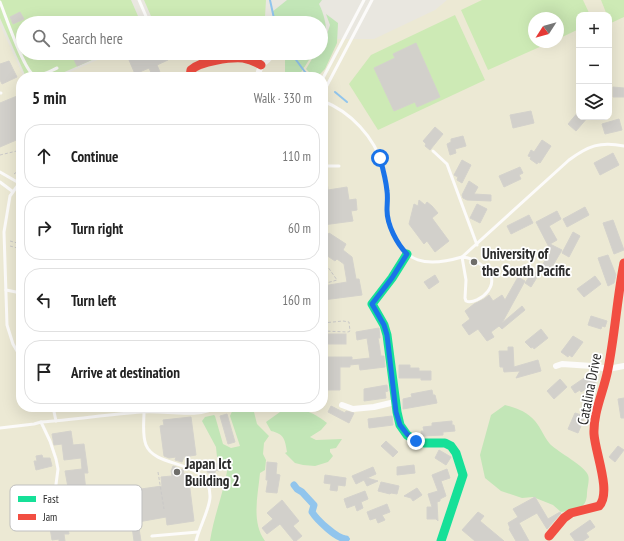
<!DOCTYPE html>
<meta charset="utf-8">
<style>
:root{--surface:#fff;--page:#f6f6f6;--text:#222;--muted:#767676;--line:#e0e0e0}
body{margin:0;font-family:"PT Sans Narrow",sans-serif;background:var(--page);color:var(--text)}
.controls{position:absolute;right:12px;top:12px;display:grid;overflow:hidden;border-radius:8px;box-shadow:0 4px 16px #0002}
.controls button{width:36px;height:36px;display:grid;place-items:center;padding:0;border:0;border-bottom:1px solid var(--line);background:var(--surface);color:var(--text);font:20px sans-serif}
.compass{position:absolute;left:528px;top:12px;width:36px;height:36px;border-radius:50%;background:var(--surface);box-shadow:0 4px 16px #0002;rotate:234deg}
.stop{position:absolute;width:12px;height:12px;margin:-9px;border:3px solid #1a73e8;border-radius:50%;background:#fff}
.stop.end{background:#1a73e8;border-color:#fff;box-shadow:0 1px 4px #0008}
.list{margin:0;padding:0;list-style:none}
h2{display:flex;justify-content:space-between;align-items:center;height:52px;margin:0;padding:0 16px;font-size:17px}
h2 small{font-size:13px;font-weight:400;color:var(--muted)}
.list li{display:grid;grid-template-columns:26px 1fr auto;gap:12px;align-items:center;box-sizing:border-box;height:64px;margin:0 8px 8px;padding:0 8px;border:1px solid var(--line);border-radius:16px}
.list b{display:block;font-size:15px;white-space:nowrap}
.list em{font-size:13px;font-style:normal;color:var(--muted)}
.icon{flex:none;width:22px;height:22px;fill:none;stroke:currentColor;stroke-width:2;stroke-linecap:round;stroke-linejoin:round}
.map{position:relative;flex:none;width:624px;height:541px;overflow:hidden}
.search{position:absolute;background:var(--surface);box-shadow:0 4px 16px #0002;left:16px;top:16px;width:312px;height:44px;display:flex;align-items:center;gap:10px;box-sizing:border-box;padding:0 14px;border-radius:22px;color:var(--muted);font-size:15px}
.panel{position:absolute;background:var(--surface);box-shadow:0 4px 16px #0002;left:16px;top:72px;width:312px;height:340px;border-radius:16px}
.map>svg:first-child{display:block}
</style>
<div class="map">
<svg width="624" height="541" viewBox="0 0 624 541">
<rect width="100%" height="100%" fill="#e9e7e0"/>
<path fill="#ece9d4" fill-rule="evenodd" d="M447,0h177v541h-624v-516l24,52h-3v330h302v-330h-264l54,-24h208v-14h53l61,-29zM579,15h30v102h-30zM534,18h24v24h-24z"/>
<g fill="#c2e6b7">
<path d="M287,0h35l-3,4c5,10 8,22 7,33l4,-12 -4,-11 12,9 -1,20 -12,26 -7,7 -6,-1 -6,-6 6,-10 1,-6h8v-10l4,-2 1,-4 -5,4v-18h-46l-3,-11z"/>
<path d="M285,53h27c-3,10 -10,15 -13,24l-14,-4z"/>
<path d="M505,405c12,3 22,7 30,16 6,7 9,16 15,23 9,9 34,21 38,31 2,5 -1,13 -1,18 0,17 -12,17 -26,19l-8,-7 -20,-8 -11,1 -21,-7 -16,-13 -5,-23 11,-40z"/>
<path d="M234,407l19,1 4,16 12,12 -5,7 -1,11 3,6 -1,10 -5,3c-2,22 -9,49 5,68h-55c4,-26 14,-49 18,-75l-11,-9 -1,-10 -14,-26 3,-4 9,-2 1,1 8,28 8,4 9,-2 -10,-30z"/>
<path d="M287,407c15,1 28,6 40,16l-6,7 -11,7 6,3 26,-1 -6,9 -6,1v3l3,4 -5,6 -13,4 -12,-1 -8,-2 -10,-10 2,-1c-2,-13 -3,-18 -16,-21l-5,-9z"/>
</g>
<g fill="#cdeab5">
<polygon points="0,0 131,0 141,23 23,23 23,53 108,53 53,77 26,77 0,18"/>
<polygon points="144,0 266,0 265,17 196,16 179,23 154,23"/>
<polygon points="482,0 583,0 590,15 579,15 579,29 558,39 558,18 534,18 534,42 551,42 488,70 461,10"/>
<polygon points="601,0 624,0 624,17 611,23 609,15 607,15"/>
<polygon points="455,15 485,80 378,130 349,84 371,55"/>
</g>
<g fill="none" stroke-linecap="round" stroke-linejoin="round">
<g stroke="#91c5ed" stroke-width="2">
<polyline points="270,0 275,23"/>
<polyline points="291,53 305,72 310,77"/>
<polyline points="335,92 347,102"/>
<polyline points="346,539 349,539"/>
</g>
<path stroke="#91c5ed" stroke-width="7" d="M294,485l3,4 5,3 12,13 -2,7c5,8 25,27 34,27"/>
</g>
<g fill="#d2d0cb" stroke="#d4d2cc">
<polygon points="20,12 24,19 13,24 10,17"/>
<polygon points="416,43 440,97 417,107 415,102 394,111 374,68 395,58 393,54"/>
<polygon points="71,53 106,53 77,66"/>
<polygon points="126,53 165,53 168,60 157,65 162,77 153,77 149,68 135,74"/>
<polygon points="9,61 17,77 2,84 0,80 0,64"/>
<polygon points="613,87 624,88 624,97 613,97"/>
<polygon points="17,96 21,105 21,138 0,147 0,103"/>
<polygon points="531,111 534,123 513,128 510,115"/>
<polygon points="579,111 579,117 588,117 576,131 568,124"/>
<polygon points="619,119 622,130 605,134 602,124"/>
<polygon points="435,127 443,134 430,150 425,146 426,144 423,141"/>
<polygon points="463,136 466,146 455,149 456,153 450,155 447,144 451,142 451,139"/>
<polygon points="542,140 551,146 540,163 538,162 537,164 530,159 531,157 528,156 531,150 534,152"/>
<polygon points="613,153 619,165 600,175 594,163"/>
<polygon points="462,160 471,165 462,183 457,180 458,177 454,175"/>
<polygon points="520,167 523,173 519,175 521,179 504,187 499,176"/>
<polygon points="323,181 327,181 328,190 347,187 349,200 356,199 357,210 351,211 353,221 323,225"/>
<polygon points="469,181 478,187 474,194 491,195 491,201 467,200 463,198 462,195"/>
<polygon points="419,200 425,205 427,202 432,206 438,213 432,218 449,241 435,252 427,241 424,244 409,224 414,204 418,206"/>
<polygon points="477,204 487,209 480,223 470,218"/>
<polygon points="585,207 589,215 567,227 563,219"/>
<polygon points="557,211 561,219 549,226 557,240 550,244 562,250 549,272 541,267 551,251 536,222"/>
<polygon points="529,215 533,223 511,234 507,226"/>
<polygon points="613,220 624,250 614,254 603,223"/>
<polygon points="573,232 580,236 569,257 562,253"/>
<polygon points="329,233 346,244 343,250 352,257 356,279 359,279 362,295 323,300 323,286 347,282 344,264 337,259 335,261 323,253 323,242"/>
<polygon points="608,255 616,275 614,283 608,286 598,258"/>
<polygon points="533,271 539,274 531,287 525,283"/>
<polygon points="435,275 439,282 429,289 424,282"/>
<polygon points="595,276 601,284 584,297 577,289"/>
<polygon points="518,277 525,281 502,323 522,306 525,310 502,329 499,326 491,332 494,337 487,341 478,329 469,335 462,325 470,319 465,311 474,304 484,299 489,295 493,301 502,295 505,300"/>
<polygon points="591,316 607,321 605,327 602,326 601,329 588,325"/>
<polygon points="379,328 380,338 378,338 381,356 384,356 385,367 360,370 359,364 350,365 350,367 340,367 340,390 323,390 323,374 325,374 325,357 352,357 352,360 370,358 367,338 357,340 356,332"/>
<polygon points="541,329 548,338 534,349 533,347 531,348 525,342"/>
<rect x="323" y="334" width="23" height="10"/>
<polygon points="573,336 583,342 572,357 569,355 568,357 561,352"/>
<polygon points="508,347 513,347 514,367 538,360 541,371 516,378 520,371 504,372 503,367 500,367 499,351 508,351"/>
<polygon points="399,365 410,365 410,368 419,368 419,371 431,371 431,380 421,380 421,378 399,378"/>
<polygon points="590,374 596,383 581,392 580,390 575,393 571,387"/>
<polygon points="560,379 567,387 554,399 547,391"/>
<polygon points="387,385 388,391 385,392 386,398 364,401 364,389"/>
<polygon points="432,390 433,395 435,395 437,403 403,409 403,399 412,397 411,394"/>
<polygon points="624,398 624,418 621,418 618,399"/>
<polygon points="331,406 345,413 346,411 354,413 349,423 328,412"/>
<polygon points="575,413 585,416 578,433 568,429"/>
<polygon points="227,414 235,442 228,444 220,416"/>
<polygon points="392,416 393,425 369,428 368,419"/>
<polygon points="191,417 196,455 184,457 182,462 175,460 176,457 169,458 164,456 160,426 164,425 163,420"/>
<polygon points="452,421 452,425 454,425 455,431 443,432 443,435 422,436 421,431 424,431 423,427 432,426 432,423"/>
<polygon points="71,431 73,445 84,444 88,473 84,473 86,491 79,493 81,508 72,509 65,471 82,469 81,458 64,460 62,444 54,445 52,434"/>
<polygon points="386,441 398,452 393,457 381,446"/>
<polygon points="618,446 624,450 615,462 609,457"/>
<polygon points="439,450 451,457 446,465 435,458"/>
<polygon points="42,455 43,458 50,458 52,466 36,470 34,461 37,461 36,456"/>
<polygon points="211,461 221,465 219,471 216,470 214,475 207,472"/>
<polygon points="267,462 277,463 276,474 280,475 277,493 266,492 268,480 266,480"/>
<polygon points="414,465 415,473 397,475 397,467"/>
<polygon points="173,466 179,468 178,470 183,469 184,474 188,473 194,521 167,525 166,517 138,522 141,541 134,541 127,491 162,486 161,477 172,476 171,471"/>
<polygon points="373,467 376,474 367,478 378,481 367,486 364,480 356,484 352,476"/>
<polygon points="447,469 450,478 441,481 446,496 440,499 440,501 437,502 438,521 436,519 427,519 427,507 432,507 428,494 438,491 432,475"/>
<polygon points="325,475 346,478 345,486 338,485 337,491 330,490 331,484 324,483"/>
<polygon points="381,482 399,486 397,494 391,493 390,494 378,491"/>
<polygon points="417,488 422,495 413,501 411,498 404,496"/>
<polygon points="365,491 368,499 361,502 363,508 357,511 355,505 347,508 344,499"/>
<polygon points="535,497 548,519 560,512 561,513 547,529 537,513 519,523 529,541 516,541 509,529 510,528 508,523 518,517 513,509"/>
<polygon points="282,500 299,521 293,526 302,536 296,541 294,541 280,524 267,534 262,528 273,519 267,513"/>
<polygon points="387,504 390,512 382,515 385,520 378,523 376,518 370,520 367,512"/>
<polygon points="478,512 484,516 480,521 504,541 475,541 462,530"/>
<polygon points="65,513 69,517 69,522 67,522 69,534 64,534 65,541 59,541 59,539 52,540 48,516"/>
<polygon points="590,520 595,527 586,533 589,537 583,541 575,541 570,534"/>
</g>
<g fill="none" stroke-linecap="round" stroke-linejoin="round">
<g stroke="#cac9c8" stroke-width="1" stroke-dasharray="3 2" stroke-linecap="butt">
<polyline points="0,155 21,150"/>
<polyline points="14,174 21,169"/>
<polyline points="10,241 21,244"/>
<polyline points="10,246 21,249"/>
<polyline points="323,260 337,280 323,284"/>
<polyline points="323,323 343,321 349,322 350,331 348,332 323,331"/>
<polyline points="323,364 324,372"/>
<polyline points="186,408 198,407"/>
<polyline points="158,472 164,509"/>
</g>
<g stroke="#fcfbfa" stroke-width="3">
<polyline points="139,0 148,21"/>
<path d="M0,2c5,12 24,69 34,73 7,2 16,-4 23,-7"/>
<polyline points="323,78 364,0"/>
<polyline points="0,93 1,93"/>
<polyline points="323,93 372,0"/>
<path d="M323,101c28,11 51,36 60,65 2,8 4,18 5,27 0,6 -2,12 -1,18 0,5 3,10 4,15 11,39 37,41 71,31l107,-97c19,-14 31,-19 55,-14"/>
<polyline points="433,151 447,164 477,245"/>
<polyline points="323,166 339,166"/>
<polyline points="0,172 19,183"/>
<polyline points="21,181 10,196 4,232 7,325 13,344 21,358"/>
<polyline points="0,182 12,191"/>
<path d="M462,257c9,1 10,2 18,7 29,18 -3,42 -14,37l-1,-3 1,-18z"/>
<polyline points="6,290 21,293"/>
<polyline points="53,407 56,421"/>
<path d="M144,412c0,10 -2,23 2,33 10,25 65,13 64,52 0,11 -11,31 -14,44"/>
<polyline points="41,422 50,441 56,459 58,469 55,492 58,500 62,506 71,515 75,526"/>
<path d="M0,428l34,-4 7,-2c34,-2 67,-8 101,-10 23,-2 55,7 76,-5"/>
<polyline points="152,536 198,532"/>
</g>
<g stroke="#fcfbfa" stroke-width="6">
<path d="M258,77c2,-18 9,-11 14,-24"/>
<polyline points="556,366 562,364 592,366 608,369 624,366"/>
<polyline points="342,405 353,409 374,407 395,402"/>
</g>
<polyline stroke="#16e098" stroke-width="9" points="407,254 392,278 372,304 384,325 387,335 397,412 400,425 407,435 416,441 424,443 445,443 451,446 456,453 463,475 441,541"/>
<g stroke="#f24e42" stroke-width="9">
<path d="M190,77l1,-7c9,-9 40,-13 52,-12 7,1 13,4 18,7"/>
<path d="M549,536l15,-18 7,-5 28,-7c13,-13 -4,-54 -5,-72 -1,-22 10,-43 14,-65 7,-35 9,-71 16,-106"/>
</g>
</g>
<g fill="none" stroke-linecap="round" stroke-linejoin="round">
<path stroke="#1a73e8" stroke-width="5" d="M380,158c3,11 6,22 7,33 1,6 0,13 0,19 0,15 10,34 20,44l-15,24 -20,26 12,21 3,10 9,77 4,13 7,9 9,7"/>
</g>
<g fill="#6e6d6a" stroke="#fff" stroke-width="1.5">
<circle cx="474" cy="262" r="4"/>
<circle cx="177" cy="472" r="4"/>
</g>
<g text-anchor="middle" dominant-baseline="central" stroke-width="3.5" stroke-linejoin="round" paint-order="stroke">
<g font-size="15" font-weight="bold" fill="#2b2b2b" stroke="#fff" text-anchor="start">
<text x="482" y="253">University of<tspan x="482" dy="17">the South Pacific</tspan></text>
<text x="185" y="463">Japan Ict<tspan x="185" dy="17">Building 2</tspan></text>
</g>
<g font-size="15" fill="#2b2b2b" stroke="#fff">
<text transform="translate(589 389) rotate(-79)">Catalina Drive</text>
</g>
</g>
<rect x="10" y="485" width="132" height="46" rx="6" fill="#fff" stroke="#bfbfbf" stroke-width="1"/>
<rect x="18" y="496" width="18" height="6" fill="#16e098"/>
<rect x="18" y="514" width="18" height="6" fill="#f24e42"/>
<g font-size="11" fill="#2b2b2b">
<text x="43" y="503">Fast</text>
<text x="43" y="521">Jam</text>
</g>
</svg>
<div class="controls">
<button>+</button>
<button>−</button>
<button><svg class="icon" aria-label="layers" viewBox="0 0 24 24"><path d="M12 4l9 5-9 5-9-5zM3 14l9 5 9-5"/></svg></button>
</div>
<svg class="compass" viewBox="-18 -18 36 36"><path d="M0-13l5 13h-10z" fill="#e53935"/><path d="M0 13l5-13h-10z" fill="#767676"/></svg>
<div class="stop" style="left:380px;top:158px"></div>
<div class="stop end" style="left:416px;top:441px"></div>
<div class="search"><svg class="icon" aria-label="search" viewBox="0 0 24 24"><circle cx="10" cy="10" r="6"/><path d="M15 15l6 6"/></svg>Search here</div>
<section class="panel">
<h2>5 min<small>Walk · 330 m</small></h2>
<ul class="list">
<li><svg class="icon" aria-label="ahead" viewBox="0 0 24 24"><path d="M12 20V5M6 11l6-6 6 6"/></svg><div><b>Continue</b></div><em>110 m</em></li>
<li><svg class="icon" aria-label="right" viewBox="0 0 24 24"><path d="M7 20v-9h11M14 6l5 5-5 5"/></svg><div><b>Turn right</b></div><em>60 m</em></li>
<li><svg class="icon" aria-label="left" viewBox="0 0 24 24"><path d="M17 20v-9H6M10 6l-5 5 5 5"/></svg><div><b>Turn left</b></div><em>160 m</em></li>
<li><svg class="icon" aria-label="arrive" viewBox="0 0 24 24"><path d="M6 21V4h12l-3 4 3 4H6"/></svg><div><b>Arrive at destination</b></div></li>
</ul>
</section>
</div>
